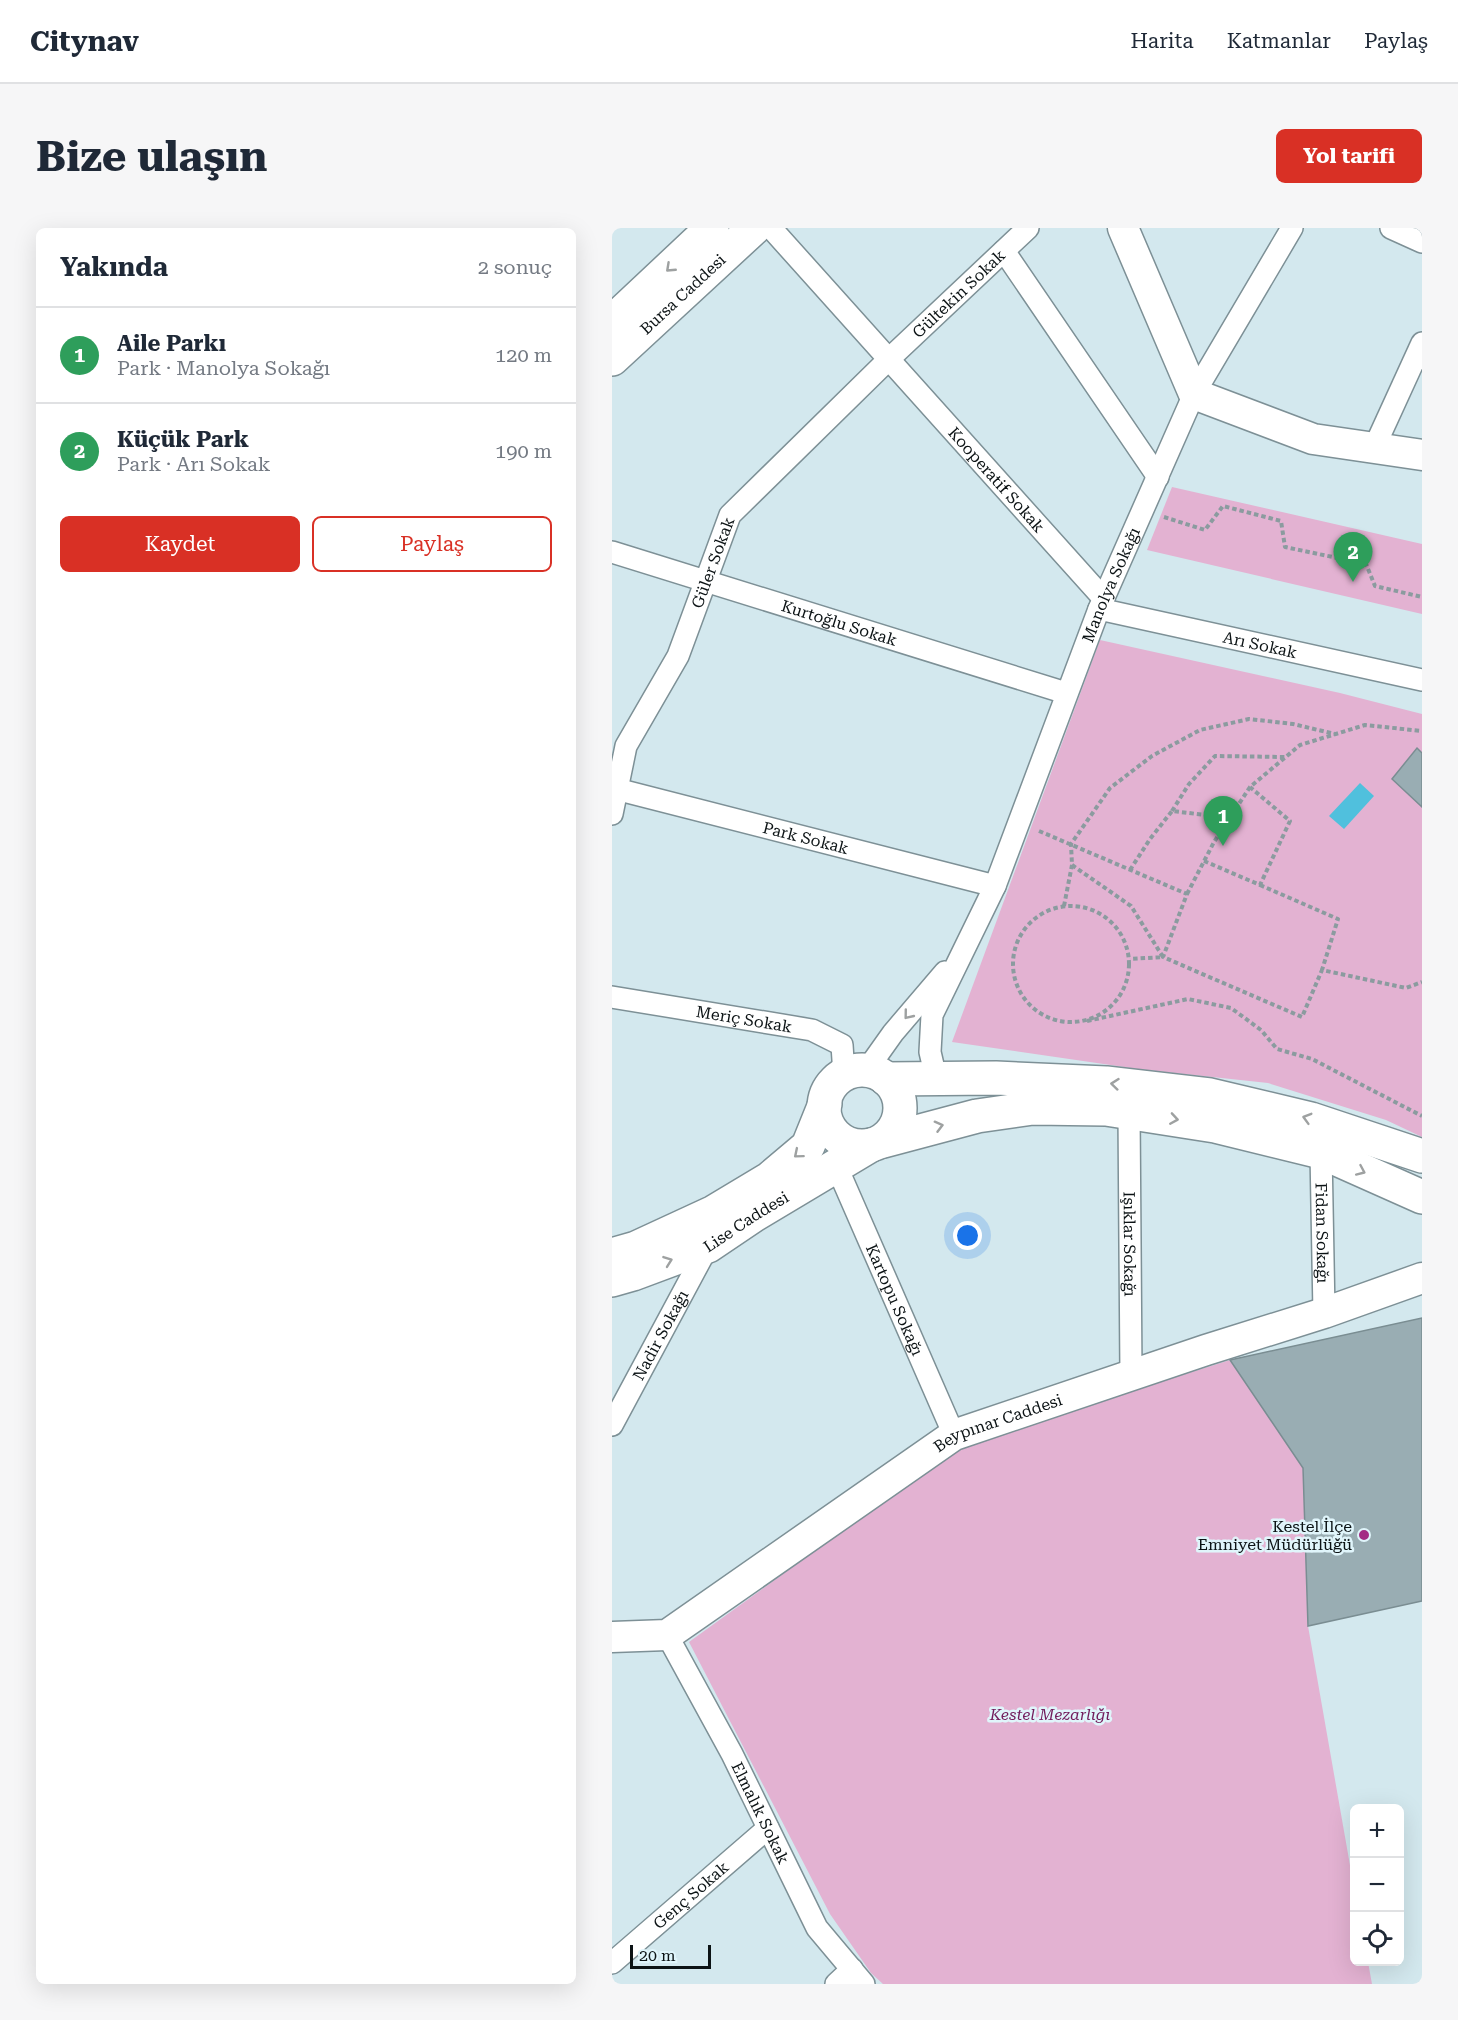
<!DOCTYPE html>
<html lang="tr">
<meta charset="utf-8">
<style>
:root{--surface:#fff;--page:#f6f6f7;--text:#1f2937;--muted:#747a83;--line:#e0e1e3;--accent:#d93025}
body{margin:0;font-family:"Roboto Serif",serif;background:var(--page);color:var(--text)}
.controls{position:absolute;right:18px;bottom:18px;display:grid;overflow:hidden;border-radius:9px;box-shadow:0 6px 24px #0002}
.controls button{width:54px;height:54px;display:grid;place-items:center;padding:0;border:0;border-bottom:2px solid var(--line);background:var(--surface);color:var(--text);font:30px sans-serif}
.scale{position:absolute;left:18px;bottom:15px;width:81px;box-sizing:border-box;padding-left:6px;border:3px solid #0c1315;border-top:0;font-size:16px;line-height:21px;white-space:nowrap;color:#0c1315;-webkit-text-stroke:4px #e0f5fb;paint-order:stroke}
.you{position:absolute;left:356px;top:1008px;width:21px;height:21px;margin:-15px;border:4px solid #fff;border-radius:50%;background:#1a73e8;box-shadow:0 0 0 9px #1a73e833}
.badge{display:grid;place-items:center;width:39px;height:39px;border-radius:50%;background:var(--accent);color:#fff;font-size:20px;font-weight:700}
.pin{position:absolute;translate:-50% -50px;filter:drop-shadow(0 2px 3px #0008)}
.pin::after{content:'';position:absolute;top:32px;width:21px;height:18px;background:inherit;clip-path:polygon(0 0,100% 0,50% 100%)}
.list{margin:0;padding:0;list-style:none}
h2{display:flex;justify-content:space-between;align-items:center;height:78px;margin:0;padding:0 24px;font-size:26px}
h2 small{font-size:20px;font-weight:400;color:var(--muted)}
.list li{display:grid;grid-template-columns:39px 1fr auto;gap:18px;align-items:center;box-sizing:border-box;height:96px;padding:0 24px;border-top:2px solid var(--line)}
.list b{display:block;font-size:22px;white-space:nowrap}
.list p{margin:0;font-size:20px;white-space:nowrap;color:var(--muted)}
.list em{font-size:20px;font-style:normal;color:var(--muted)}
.actions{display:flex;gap:12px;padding:18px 24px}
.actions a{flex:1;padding:14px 0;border:2px solid var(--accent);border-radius:9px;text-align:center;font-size:21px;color:var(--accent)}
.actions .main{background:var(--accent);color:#fff}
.icon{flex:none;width:33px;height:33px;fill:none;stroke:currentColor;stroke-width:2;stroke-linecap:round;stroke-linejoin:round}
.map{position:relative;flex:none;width:810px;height:1756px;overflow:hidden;border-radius:9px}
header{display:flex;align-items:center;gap:36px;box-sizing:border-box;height:84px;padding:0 30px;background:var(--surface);border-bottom:2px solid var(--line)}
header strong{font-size:28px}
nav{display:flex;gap:33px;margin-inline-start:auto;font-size:21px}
.intro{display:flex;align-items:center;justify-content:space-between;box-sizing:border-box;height:144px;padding:0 36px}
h1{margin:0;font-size:42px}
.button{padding:15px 27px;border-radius:9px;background:var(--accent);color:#fff;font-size:21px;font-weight:700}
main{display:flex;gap:36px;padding:0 36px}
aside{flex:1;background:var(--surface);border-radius:9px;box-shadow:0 6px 24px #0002}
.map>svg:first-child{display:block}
</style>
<header>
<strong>Citynav</strong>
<nav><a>Harita</a><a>Katmanlar</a><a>Paylaş</a></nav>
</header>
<div class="intro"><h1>Bize ulaşın</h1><a class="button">Yol tarifi</a></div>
<main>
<aside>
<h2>Yakında<small>2 sonuç</small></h2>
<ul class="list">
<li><span class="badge" style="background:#2e9e5b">1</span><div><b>Aile Parkı</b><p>Park · Manolya Sokağı</p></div><em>120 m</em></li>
<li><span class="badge" style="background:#2e9e5b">2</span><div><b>Küçük Park</b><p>Park · Arı Sokak</p></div><em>190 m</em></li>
</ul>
<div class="actions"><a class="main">Kaydet</a><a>Paylaş</a></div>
</aside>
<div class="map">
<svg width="810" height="1756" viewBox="0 0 810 1756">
<rect width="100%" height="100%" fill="#d3e8ee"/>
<g fill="#e3b2d2">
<polygon points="560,259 810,316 810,386 535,322"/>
<polygon points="488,412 728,465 810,486 810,909 774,892 656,855 526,841 340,814"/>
<polygon points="618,1132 691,1240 696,1398 742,1660 742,1734 756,1734 760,1756 271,1756 259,1745 218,1686 77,1414 349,1217"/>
</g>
<polygon fill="#50c0dd" points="748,555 762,568 732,601 717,588"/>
<g fill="#99adb3" stroke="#7a8d92" stroke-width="1.5">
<polygon points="805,520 810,525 810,579 780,551"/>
<polygon points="810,1090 810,1373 696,1398 691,1240 618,1132"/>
</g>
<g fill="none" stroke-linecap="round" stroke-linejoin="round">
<defs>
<g id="street">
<path id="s1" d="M159,0l333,371"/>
<polyline points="779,0 810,14"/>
<polyline points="392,23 546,249"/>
<polyline points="762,220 810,115"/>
<path id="s2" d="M0,324l454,141"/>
<path id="s3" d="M487,381l323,71"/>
<path id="s4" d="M4,561l379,97"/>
<path id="s5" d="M0,586l14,-68 52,-90 52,-141 159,-156 139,-131"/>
<path id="s6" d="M0,769l200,33 30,15 2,30"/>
<polyline points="254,843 281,805 333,744"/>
<path id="s7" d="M324,850l-6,-26 2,-37 63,-129 104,-277 95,-215 98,-166"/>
<path id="s8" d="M517,884l2,263"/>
<path id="s9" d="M709,924l3,161"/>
<path id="s10" d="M224,937l118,270"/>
<path id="s11" d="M0,1197l96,-179"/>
<path id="s12" d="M55,1407l65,119 85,174 47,56"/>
<path id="s13" d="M0,1735l156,-135"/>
<polyline points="224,1756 240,1741"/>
</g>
<g id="secondary">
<polyline points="511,0 582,166 701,211 810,227"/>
<path id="s14" d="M0,1409l55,-2 287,-200 252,-85 118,-37 98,-35"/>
</g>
<g id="primary">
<polyline points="0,94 100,0"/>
<path id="s15" d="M0,131l142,-131"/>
<circle cx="250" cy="880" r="38"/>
<polyline points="274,851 384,850 494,855 598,867 699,891 810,928"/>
<polyline points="271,913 365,888 421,880 494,881 603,898 709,924 810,969"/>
<polyline points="0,1027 24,1020 102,984 157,951 196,918 213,876"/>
<path id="s16" d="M0,1052l21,-6 75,-28 46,-31 117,-70"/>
</g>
</defs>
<use href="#street" stroke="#7d9096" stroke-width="24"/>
<use href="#secondary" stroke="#7d9096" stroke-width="33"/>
<use href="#primary" stroke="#7d9096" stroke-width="36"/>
<g stroke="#8b9b9f" stroke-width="4" stroke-dasharray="4.5 3" stroke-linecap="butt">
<polyline points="552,289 593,302 611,278 669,293 673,319 754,336 763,358 810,369"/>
<polyline points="560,583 577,556 603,528 673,529"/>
<polyline points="427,603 575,666 551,729 690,789 710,742 794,760 810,754"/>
<polyline points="592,633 648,657 678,593 638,559"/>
<polyline points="460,637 519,678 551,729 518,731"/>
<polyline points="518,642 538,611 560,583 618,590"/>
<polyline points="648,657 726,691 710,742"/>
<polyline points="575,666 602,614 638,559 688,517 753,497 810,503"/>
<circle cx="459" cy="736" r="58"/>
<polyline points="452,678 460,637 459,616 498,560 540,528 588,502 637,491 681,496 723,506"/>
<polyline points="475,793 576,771 619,780 649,802 665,821 700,831 810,888"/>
</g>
<use href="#street" stroke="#fff" stroke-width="21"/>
<use href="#secondary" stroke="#fff" stroke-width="30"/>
<use href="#primary" stroke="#fff" stroke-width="33"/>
</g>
<defs><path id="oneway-chevron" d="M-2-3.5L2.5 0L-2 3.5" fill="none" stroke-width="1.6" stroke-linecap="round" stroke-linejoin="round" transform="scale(1.5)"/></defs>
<g stroke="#9ea1a1">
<use href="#oneway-chevron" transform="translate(58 40) rotate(137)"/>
<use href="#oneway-chevron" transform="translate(296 787) rotate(129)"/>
<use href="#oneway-chevron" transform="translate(503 856) rotate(-174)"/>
<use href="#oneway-chevron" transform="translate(695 890) rotate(-164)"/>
<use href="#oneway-chevron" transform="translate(562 891) rotate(9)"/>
<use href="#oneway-chevron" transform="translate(327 898) rotate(-15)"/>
<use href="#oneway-chevron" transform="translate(186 926) rotate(140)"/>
<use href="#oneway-chevron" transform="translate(749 943) rotate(24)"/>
<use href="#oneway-chevron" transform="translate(56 1033) rotate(-20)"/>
</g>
<circle fill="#a32c84" stroke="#e0f5fb" stroke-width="2" cx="752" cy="1307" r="6"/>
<g text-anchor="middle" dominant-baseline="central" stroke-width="5" stroke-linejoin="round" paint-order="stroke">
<g font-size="16" fill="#0c1315" stroke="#e0f5fb">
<text stroke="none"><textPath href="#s15" startOffset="96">Bursa Caddesi</textPath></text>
<text stroke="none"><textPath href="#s5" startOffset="642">Gültekin Sokak</textPath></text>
<text stroke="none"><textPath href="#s1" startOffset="338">Kooperatif Sokak</textPath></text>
<text stroke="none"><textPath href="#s5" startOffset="273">Güler Sokak</textPath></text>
<text stroke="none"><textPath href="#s7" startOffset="530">Manolya Sokağı</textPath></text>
<text stroke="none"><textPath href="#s2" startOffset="238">Kurtoğlu Sokak</textPath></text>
<text stroke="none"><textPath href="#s3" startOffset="165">Arı Sokak</textPath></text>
<text stroke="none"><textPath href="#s4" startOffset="196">Park Sokak</textPath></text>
<text stroke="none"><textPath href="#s6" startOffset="134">Meriç Sokak</textPath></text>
<text stroke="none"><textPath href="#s16" startOffset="147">Lise Caddesi</textPath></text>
<text stroke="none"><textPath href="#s9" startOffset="81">Fidan Sokağı</textPath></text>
<text stroke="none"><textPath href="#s8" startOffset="132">Işıklar Sokağı</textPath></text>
<text stroke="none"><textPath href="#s10" startOffset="147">Kartopu Sokağı</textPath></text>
<text stroke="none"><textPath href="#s11" startOffset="102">Nadir Sokağı</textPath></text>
<text stroke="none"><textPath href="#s14" startOffset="450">Beypınar Caddesi</textPath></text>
<text stroke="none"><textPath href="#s12" startOffset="201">Elmalık Sokak</textPath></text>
<text stroke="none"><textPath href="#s13" startOffset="104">Genç Sokak</textPath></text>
</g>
<g font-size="16" fill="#0c1315" stroke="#e0f5fb" text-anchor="end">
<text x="740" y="1298">Kestel İlçe<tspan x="740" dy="18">Emniyet Müdürlüğü</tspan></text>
</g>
<g font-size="16" font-style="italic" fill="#721c5c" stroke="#e0f5fb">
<text x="438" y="1486">Kestel Mezarlığı</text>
</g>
</g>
</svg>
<div class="controls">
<button>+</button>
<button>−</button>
<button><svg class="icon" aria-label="locate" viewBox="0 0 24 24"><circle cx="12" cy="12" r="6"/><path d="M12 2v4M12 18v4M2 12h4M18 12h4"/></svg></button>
</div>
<div class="scale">20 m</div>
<div class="you"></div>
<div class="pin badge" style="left:611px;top:618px;background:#2e9e5b">1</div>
<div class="pin badge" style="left:741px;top:354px;background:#2e9e5b">2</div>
</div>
</main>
